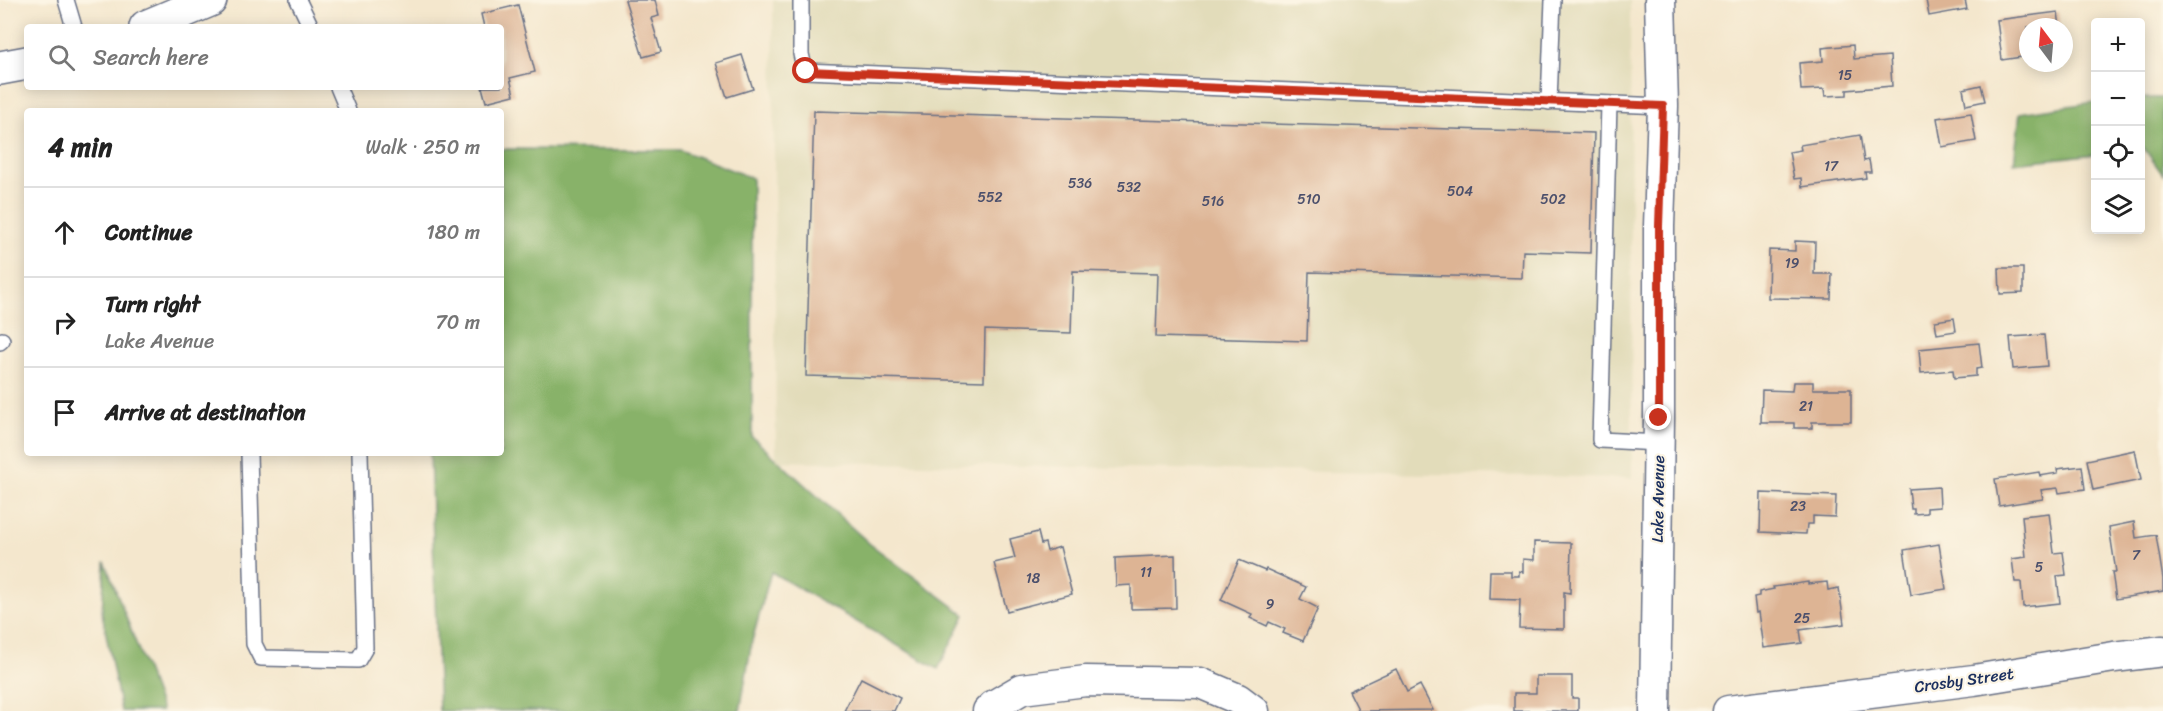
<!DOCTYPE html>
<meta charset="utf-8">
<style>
:root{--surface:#fff;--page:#f2f2f2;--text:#222;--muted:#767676;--line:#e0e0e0}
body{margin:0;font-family:Sriracha,sans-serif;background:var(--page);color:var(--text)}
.controls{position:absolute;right:18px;top:18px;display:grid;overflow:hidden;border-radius:6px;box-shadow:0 3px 15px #0003}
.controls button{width:54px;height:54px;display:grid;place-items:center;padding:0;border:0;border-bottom:2px solid var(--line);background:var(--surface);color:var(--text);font:30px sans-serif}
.compass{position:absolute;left:2019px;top:18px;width:54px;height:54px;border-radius:50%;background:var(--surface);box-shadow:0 3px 15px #0003;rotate:344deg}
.stop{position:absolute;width:18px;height:18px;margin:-14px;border:4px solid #c8321e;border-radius:50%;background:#fff}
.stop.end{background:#c8321e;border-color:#fff;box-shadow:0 2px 6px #0008}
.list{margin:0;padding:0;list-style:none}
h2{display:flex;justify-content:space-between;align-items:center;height:78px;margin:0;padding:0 24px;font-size:26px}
h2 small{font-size:20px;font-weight:400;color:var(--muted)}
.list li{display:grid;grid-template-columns:39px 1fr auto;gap:18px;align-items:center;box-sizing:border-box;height:90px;padding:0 24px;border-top:2px solid var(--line)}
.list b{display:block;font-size:22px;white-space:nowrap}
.list p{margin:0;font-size:20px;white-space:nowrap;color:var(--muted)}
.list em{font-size:20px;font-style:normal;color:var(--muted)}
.icon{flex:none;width:33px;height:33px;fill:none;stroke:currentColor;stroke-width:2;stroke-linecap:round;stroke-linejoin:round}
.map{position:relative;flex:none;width:2163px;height:711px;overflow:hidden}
.search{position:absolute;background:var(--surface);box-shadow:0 3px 15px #0003;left:24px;top:24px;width:480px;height:66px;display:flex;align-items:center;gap:15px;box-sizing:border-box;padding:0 21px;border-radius:6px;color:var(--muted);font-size:22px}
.panel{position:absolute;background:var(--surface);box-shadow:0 3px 15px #0003;left:24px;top:108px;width:480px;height:348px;border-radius:6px}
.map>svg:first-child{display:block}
</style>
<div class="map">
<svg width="2163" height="711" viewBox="0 0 2163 711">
<rect width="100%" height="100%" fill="#fcf5e5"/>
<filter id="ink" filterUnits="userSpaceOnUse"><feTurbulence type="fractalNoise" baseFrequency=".0167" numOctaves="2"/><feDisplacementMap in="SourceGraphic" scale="12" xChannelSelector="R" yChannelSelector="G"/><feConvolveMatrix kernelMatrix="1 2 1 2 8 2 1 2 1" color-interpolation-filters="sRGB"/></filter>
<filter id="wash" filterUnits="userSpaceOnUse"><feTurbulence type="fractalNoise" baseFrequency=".008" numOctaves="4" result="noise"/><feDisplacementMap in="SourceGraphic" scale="24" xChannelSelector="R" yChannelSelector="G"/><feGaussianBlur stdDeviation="1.35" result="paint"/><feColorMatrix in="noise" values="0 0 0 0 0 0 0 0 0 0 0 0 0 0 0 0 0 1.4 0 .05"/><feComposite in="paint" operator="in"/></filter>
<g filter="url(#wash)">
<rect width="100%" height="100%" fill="#f4e7cd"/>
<polygon fill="#e2dcba" points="773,0 1630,0 1632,478 776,461"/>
<g fill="#88b269" stroke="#527064" stroke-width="1.5">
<polygon points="2141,98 2163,98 2163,175 2144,148 2141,149"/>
<polygon points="2095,102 2095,154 2014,163 2020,113"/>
<polygon points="501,149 680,150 752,178 752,437 870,544 965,615 938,669 771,572 752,641 740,711 439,711 430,453 501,453"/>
<polygon points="105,562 162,711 121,711 102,613"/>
</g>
<g id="blocks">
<g fill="#ddb494">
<polygon points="625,0 655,0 659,16 651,18 661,52 643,57"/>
<polygon points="1926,0 1965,0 1967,9 1929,16"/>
<polygon points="518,5 535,72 510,78 514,95 486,102 482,87 501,87 501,27 484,27 481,14"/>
<polygon points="2058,12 2060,27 2028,27 2028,56 2002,60 1997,20"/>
<polygon points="1853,45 1854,59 1890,56 1892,86 1847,90 1847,95 1825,96 1824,89 1801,90 1799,63 1823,61 1822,48"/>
<polygon points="742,55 753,89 727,97 716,63"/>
<polygon points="1981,85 1985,101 1966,105 1963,89"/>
<polygon points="814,111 1594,133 1591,253 1523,251 1522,278 1309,272 1307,341 1156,337 1158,273 1073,271 1071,333 985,330 984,381 806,376"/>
<polygon points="1971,113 1976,141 1942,147 1937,118"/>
<polygon points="1860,135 1864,161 1869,160 1871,172 1865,172 1866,178 1802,187 1801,178 1794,179 1789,152 1801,150 1800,145"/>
<polygon points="1795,241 1815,242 1814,274 1832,274 1831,299 1768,298 1769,250 1795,251"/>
<polygon points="1999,268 2023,268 2023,293 2000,294"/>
<polygon points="1954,318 1956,331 1937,334 1935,321"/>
<polygon points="2044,335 2047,366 2013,369 2010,337"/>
<polygon points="1979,343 1982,368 1976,369 1976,376 1954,378 1953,370 1921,373 1919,349"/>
<polygon points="1793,382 1813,382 1813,389 1851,389 1851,422 1812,422 1812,428 1794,428 1794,423 1761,423 1762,390 1792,391"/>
<polygon points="2135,450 2141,480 2093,490 2087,460"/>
<polygon points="2082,466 2085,489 2059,493 2058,488 2041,490 2043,499 1999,506 1995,479 2039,472 2040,476 2058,473 2057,469"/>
<polygon points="1939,487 1940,507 1927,508 1927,513 1914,514 1914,509 1911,509 1909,489"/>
<polygon points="1761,493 1836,496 1835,517 1813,516 1813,524 1807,524 1806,534 1760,532"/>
<polygon points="2049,513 2054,553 2063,552 2066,575 2057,576 2060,603 2023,607 2021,582 2015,582 2012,559 2026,557 2022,516"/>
<polygon points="2134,522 2136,538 2156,535 2163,579 2163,591 2116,599 2112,572 2116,572 2109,527"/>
<polygon points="1038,532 1041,544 1045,543 1047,551 1060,547 1072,594 1007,611 994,563 1015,558 1010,539"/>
<polygon points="1534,542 1571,543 1570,593 1564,592 1564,629 1519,628 1520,600 1489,599 1490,571 1511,571 1511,576 1519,576 1519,571 1523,572 1523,559 1534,560"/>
<polygon points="1939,544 1946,589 1911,595 1904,550"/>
<polygon points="1175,555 1176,608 1131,609 1131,585 1116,586 1115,558"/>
<polygon points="1239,560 1265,571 1266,569 1306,587 1300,599 1318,608 1303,641 1283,633 1285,629 1269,622 1267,626 1250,618 1252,614 1221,600"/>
<polygon points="1808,582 1808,584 1827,582 1828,590 1839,588 1844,624 1800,630 1802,643 1764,648 1759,612 1756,613 1754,597 1759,596 1759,592 1774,589 1773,587"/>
<polygon points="1396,669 1407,692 1420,685 1433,710 1359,711 1349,691"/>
<polygon points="1536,676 1572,676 1572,698 1578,698 1578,711 1514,711 1514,693 1536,693"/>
<polygon points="861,678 900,698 894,711 844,711"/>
</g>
</g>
</g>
<g filter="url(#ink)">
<use href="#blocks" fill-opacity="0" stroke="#676f85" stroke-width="1.5"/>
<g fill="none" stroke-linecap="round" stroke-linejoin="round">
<defs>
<g id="lane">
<polyline points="66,0 74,27"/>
<polyline points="298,0 311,27"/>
<polyline points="801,0 801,54 805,71 1663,106"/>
<polyline points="338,87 348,111"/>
<polyline points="1549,102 1553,0"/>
<polyline points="1609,104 1600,440 1659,443"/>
<polyline points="0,342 2,340"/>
<polyline points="249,453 254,644 261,658 358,660 365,648 360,453"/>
</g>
<g id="street">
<polyline points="988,711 993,706 1022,689 1086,681 1200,683 1238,699 1254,711"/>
<polyline points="1655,711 1659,418 1659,226 1663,106 1660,0"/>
<polyline points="1728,711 1974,680 2114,657 2163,651"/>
</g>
<g id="primary">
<polyline points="146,27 210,0"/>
<polyline points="0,68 27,63"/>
</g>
</defs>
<use href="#lane" stroke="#676f85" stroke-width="18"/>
<use href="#street" stroke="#676f85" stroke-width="33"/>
<use href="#primary" stroke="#676f85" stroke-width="36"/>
<use href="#lane" stroke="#fff" stroke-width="15"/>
<use href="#street" stroke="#fff" stroke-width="30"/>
<use href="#primary" stroke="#fff" stroke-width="33"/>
</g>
</g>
<g fill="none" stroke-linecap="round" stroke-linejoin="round" filter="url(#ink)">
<polyline stroke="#c8321e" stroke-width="8" points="806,71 1663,106 1659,226 1659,418"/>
</g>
<g text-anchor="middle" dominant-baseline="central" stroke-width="4.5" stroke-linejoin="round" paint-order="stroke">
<g font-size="14" fill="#4c506c">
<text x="1845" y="75">15</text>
<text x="1831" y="166">17</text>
<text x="1080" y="183">536</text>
<text x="1129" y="187">532</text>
<text x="1460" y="191">504</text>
<text x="990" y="197">552</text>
<text x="1309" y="199">510</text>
<text x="1553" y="199">502</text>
<text x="1213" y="201">516</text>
<text x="1792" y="263">19</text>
<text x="1806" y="406">21</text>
<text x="1798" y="506">23</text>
<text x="2136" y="555">7</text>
<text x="2039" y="567">5</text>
<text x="1146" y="572">11</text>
<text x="1033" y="578">18</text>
<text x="1270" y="604">9</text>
<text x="1802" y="618">25</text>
</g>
<g font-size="16" fill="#1b2f5e" stroke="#fcf5e5">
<text transform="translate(1658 499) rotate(-89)">Lake Avenue</text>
<text transform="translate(1964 680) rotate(-8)">Crosby Street</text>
</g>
</g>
</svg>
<div class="controls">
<button>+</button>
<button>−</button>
<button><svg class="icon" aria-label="locate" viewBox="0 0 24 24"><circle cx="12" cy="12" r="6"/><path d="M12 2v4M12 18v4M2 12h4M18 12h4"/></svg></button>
<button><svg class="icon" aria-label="layers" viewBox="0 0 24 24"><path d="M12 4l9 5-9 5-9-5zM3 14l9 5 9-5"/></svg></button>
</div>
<svg class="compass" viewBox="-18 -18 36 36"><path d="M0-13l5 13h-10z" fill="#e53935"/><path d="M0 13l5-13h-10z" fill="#767676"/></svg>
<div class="stop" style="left:806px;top:71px"></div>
<div class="stop end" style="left:1659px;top:418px"></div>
<div class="search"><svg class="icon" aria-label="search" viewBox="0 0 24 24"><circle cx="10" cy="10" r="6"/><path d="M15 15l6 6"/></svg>Search here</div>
<section class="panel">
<h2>4 min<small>Walk · 250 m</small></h2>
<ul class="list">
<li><svg class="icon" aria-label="ahead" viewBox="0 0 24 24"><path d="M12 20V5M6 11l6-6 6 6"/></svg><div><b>Continue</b></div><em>180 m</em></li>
<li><svg class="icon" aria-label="right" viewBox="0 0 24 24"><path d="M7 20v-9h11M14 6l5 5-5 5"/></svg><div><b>Turn right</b><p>Lake Avenue</p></div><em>70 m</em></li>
<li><svg class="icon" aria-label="arrive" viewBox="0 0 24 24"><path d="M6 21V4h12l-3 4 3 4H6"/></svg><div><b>Arrive at destination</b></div></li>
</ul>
</section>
</div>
